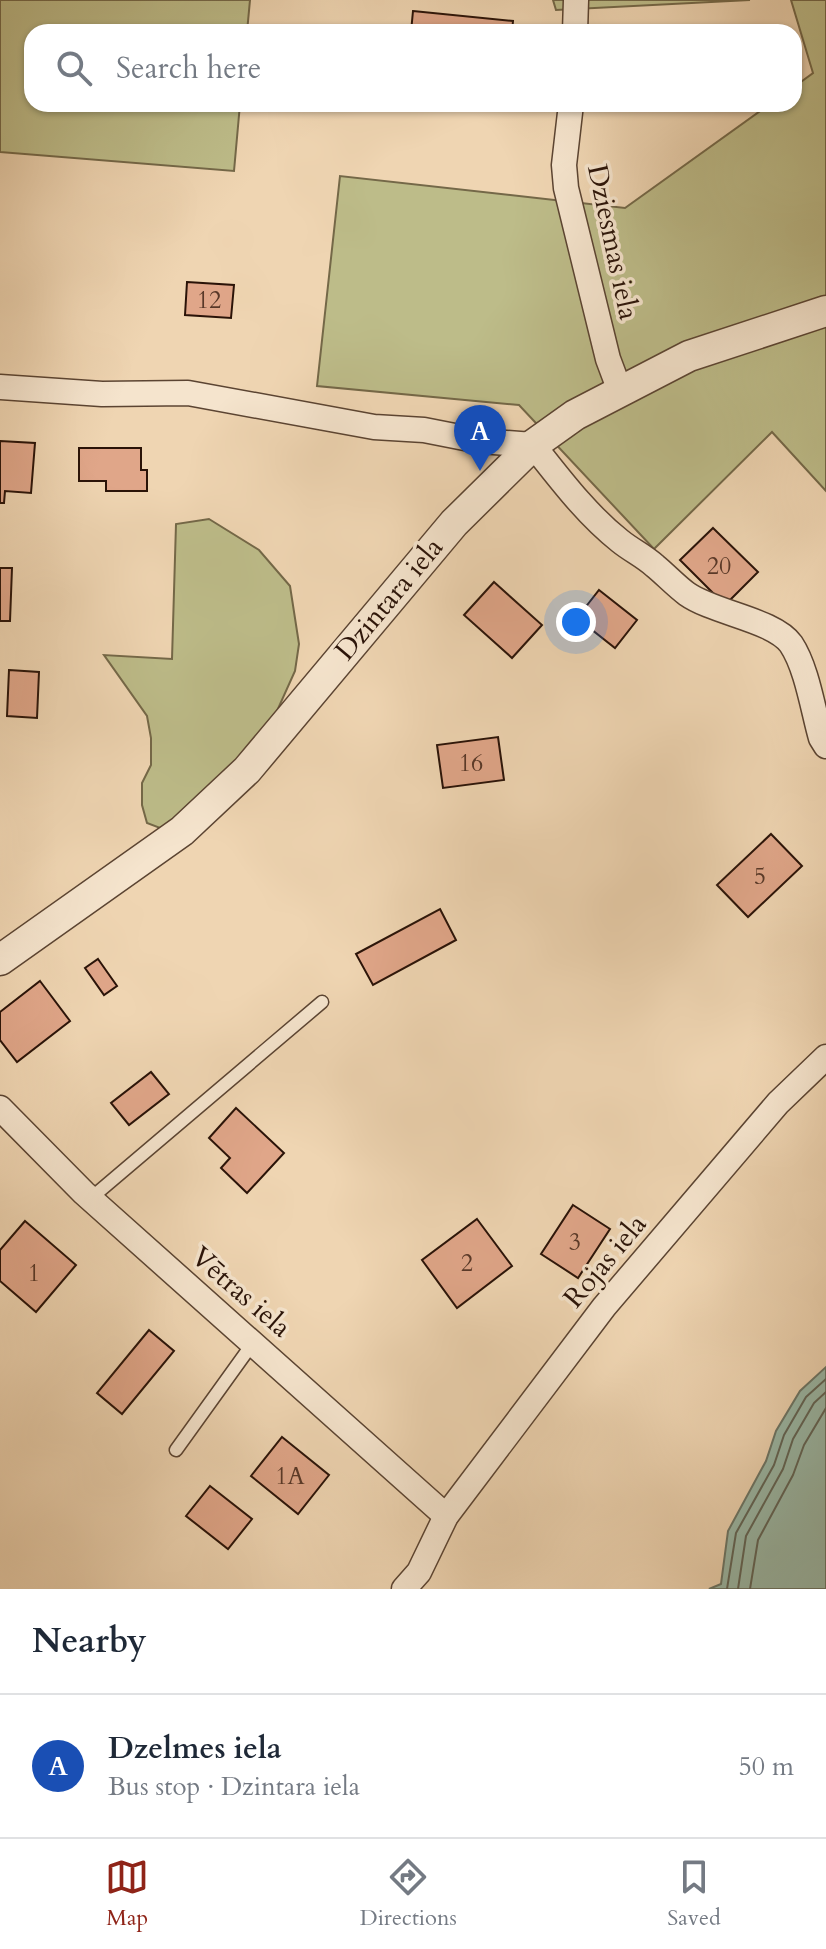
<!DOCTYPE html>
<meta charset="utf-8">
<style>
:root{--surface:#fff;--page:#f2f2f3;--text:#1f2937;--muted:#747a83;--line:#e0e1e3;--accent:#8f2418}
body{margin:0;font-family:Cardo,serif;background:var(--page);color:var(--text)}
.you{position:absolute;left:576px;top:622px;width:28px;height:28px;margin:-20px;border:6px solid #fff;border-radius:50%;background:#1a73e8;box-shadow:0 0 0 12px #1a73e833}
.badge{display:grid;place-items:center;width:52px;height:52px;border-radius:50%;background:var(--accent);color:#fff;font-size:26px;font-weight:700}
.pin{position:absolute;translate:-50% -66px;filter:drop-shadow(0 2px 4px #0008)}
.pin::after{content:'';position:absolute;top:42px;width:28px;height:24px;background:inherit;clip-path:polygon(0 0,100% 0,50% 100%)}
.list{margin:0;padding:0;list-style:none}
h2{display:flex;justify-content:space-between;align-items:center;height:104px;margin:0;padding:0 32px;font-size:34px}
h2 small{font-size:26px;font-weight:400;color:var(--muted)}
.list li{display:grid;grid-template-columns:52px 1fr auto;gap:24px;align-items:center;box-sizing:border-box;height:144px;padding:0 32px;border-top:2px solid var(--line)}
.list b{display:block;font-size:30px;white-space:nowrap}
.list p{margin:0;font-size:26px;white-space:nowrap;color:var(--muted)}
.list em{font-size:26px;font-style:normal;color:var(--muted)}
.icon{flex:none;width:44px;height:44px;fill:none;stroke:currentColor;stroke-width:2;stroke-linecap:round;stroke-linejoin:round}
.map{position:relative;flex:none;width:826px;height:1589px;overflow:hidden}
.search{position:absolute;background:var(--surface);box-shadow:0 2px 6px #0004;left:24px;right:24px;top:24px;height:88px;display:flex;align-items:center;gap:20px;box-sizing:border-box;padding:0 28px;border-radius:24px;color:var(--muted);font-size:30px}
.sheet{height:248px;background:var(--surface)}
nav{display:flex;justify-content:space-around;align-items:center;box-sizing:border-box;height:112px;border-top:2px solid var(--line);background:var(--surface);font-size:22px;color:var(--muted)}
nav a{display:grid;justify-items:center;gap:4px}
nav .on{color:var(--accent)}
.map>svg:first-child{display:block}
</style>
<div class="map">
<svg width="826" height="1589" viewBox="0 0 826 1589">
<rect width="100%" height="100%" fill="#efd5b2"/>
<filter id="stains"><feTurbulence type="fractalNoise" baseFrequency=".0025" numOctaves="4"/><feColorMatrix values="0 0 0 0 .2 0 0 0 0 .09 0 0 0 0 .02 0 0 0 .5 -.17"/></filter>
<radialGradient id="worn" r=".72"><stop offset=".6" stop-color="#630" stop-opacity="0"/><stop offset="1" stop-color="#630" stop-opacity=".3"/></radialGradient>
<g fill="#bdbc89" stroke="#746848" stroke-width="2">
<polygon points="0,0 250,0 247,32 32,32 32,104 240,104 234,171 0,152"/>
<polygon points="553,0 750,0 556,10"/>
<polygon points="791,0 826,0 826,491 772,432 654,549 519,405 317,386 340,176 625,208 770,104 794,104 794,87 813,73"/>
<polygon points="209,519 259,550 290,586 299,644 295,671 277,711 241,756 169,823 160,828 147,823 142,805 142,783 151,765 151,738 147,716 104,655 172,659 176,524"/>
</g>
<polygon fill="#9ab9a8" stroke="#6d7768" stroke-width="2" points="826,1367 826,1589 709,1589 721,1584 728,1531 766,1461 776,1431 800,1391"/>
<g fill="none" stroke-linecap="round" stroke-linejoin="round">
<g stroke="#626658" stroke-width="2">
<polyline points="727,1589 736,1533 774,1465 784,1435 806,1397 826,1379"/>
<polyline points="738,1589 746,1536 783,1469 793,1439 814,1403 826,1392"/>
<polyline points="750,1589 758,1540 793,1475 804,1445 826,1408"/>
</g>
</g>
<g fill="#e0a689" stroke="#2a1308" stroke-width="2">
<polygon points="413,11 513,21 512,32 411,32"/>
<polygon points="187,282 234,285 231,318 185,315"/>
<polygon points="0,441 35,443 31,493 5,491 4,503 0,503"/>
<polygon points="79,448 141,448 141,470 147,470 147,491 106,491 106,481 79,481"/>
<polygon points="713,528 758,572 725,605 680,560"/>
<polygon points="0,568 12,568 10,621 0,621"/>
<polygon points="494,582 542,625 512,658 464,615"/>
<polygon points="599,590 637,620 615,648 577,618"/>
<polygon points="9,670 39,672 37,718 7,716"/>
<polygon points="498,737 504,780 443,788 437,745"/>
<polygon points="771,834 802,866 748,917 717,885"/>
<polygon points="440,909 456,940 373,985 356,954"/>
<polygon points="98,959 117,986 104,995 85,968"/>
<polygon points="40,981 70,1021 17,1062 0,1040 0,1012"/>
<polygon points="151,1072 169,1094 129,1125 111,1103"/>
<polygon points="236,1108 284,1153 247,1193 221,1168 230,1158 209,1138"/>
<polygon points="573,1205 610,1229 578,1278 541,1254"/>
<polygon points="477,1219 512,1266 457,1308 422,1260"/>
<polygon points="25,1221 76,1265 36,1312 0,1281 0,1250"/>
<polygon points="149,1330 174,1351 122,1414 97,1393"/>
<polygon points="282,1437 329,1475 298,1514 251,1476"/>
<polygon points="210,1486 252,1519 228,1549 186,1516"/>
</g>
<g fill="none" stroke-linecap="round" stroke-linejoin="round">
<defs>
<g id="service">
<polyline points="90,1199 322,1002"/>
<polyline points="176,1450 253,1343"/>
</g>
<g id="minor">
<polyline points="575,32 576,0"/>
<polyline points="571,104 564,165 566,188 608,359 620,391"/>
<path d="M0,387l102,7 86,-1 186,34 50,3 56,11 53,4c27,34 53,69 87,96 11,9 24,15 35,25 11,9 21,20 32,28 27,19 87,26 104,50 16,24 22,66 30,94l5,8"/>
<polyline points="0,1108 84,1193 446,1516"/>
<polyline points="404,1589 419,1572 446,1516 604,1307 778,1103 826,1057"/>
</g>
<polyline id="tertiary" points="0,960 182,831 247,770 454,523 533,445 575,415 689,356 826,311"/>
</defs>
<use href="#service" stroke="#5b4432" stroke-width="15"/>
<use href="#minor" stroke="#5b4432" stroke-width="27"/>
<use href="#tertiary" stroke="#5b4432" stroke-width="33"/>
<use href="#service" stroke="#f5e4cd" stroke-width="12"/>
<use href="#minor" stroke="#f5e4cd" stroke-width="24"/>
<use href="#tertiary" stroke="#f5e4cd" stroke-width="30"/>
</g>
<g text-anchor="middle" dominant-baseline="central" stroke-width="7" stroke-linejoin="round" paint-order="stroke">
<g font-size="24" fill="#583828">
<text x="209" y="300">12</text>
<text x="719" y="566">20</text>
<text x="471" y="763">16</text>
<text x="760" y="876">5</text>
<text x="575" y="1242">3</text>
<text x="467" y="1263">2</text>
<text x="34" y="1273">1</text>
<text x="290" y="1476">1A</text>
</g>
<g font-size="28" fill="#2a1308" stroke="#f5e4cd">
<text transform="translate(613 242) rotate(78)">Dziesmas iela</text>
<text transform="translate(389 599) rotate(-50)">Dzintara iela</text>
<text transform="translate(605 1261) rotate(-50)">Rojas iela</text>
<text transform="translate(241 1292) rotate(41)">Vētras iela</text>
</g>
</g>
<rect width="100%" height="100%" filter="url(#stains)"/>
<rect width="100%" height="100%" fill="url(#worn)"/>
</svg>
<div class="you"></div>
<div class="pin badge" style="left:480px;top:471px;background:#1a4fb4">A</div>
<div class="search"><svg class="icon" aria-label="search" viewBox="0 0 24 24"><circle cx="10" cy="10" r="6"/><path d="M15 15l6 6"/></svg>Search here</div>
</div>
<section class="sheet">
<h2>Nearby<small></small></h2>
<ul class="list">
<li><span class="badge" style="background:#1a4fb4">A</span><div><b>Dzelmes iela</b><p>Bus stop · Dzintara iela</p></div><em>50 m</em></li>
</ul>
</section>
<nav>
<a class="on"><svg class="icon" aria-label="map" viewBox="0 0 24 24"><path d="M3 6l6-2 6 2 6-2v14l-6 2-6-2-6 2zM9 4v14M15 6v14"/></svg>Map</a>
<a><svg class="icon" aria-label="directions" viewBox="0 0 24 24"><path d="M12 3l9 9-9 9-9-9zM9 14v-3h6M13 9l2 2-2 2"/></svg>Directions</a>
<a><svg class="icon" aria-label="saved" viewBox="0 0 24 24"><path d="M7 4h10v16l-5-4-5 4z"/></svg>Saved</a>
</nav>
